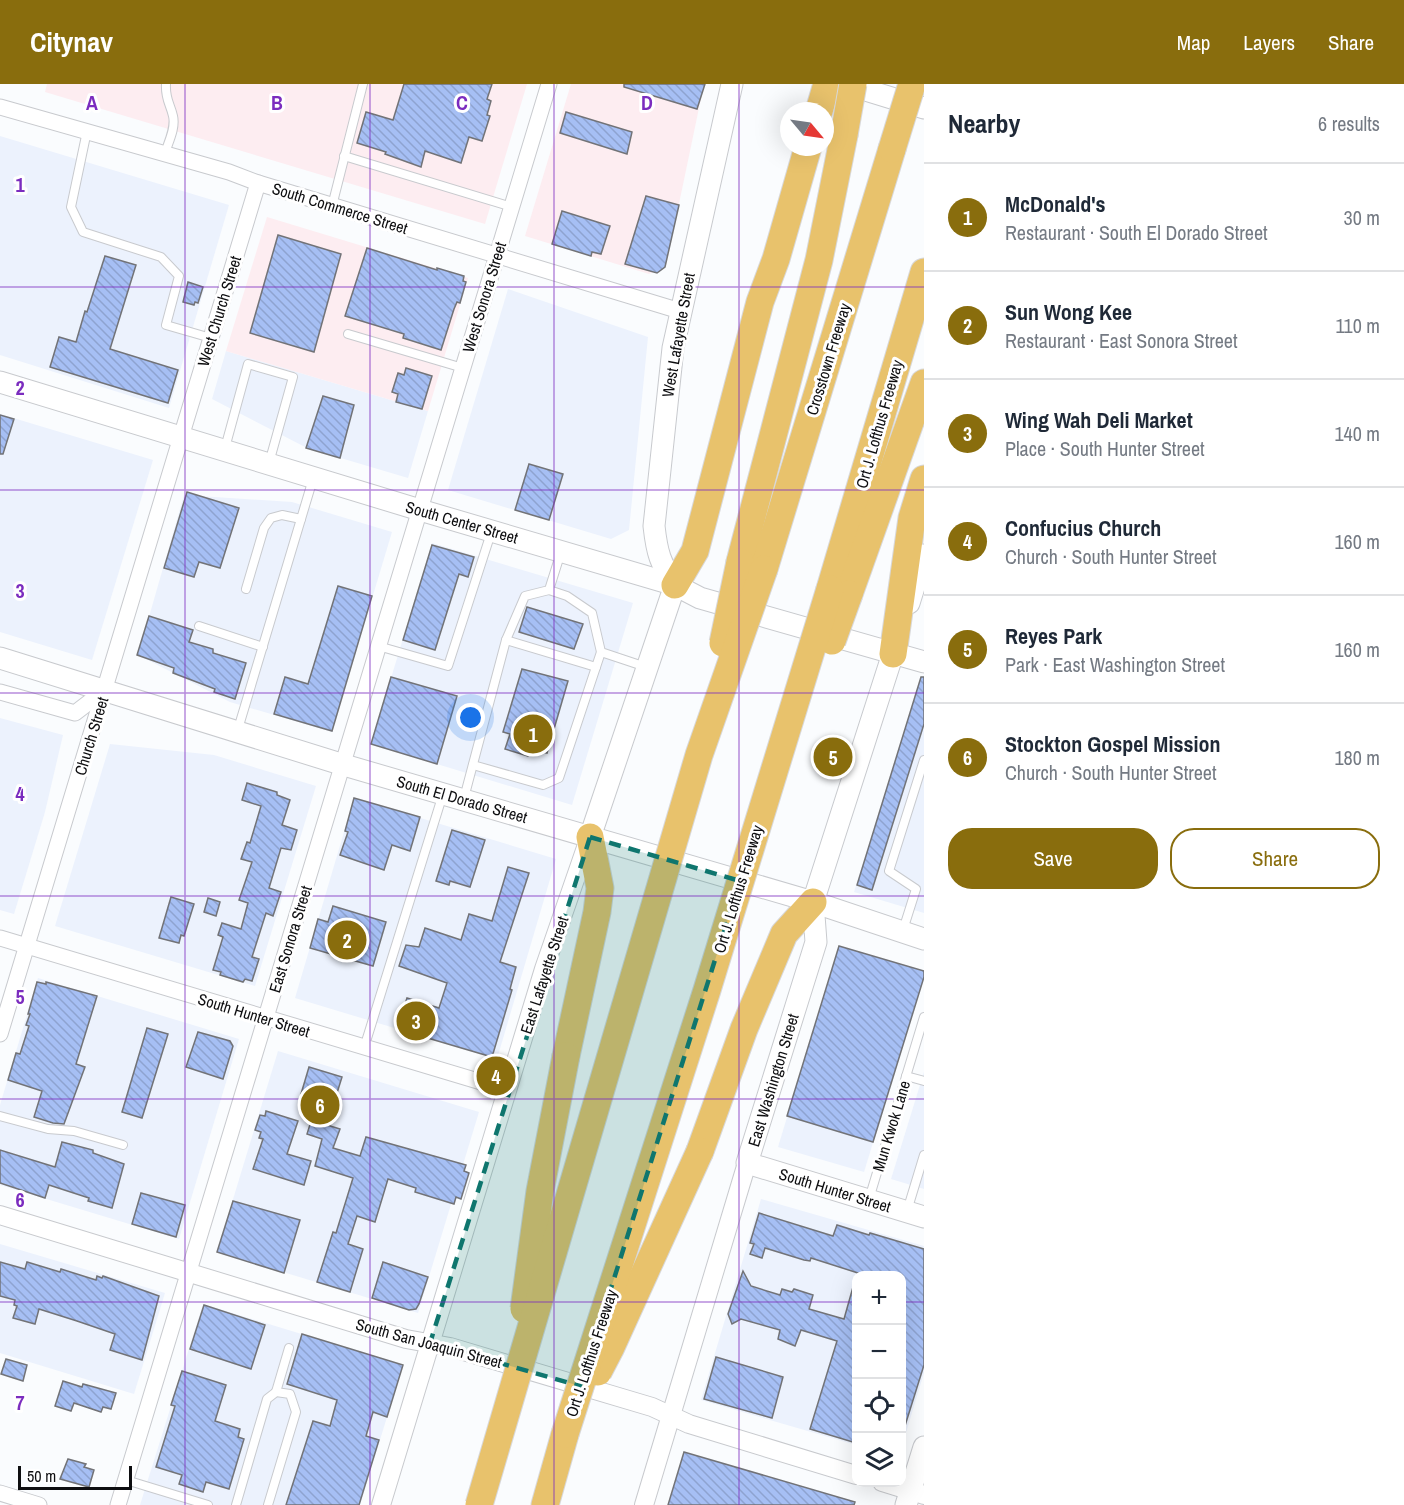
<!DOCTYPE html>
<meta charset="utf-8">
<style>
:root{--surface:#fff;--page:#f2f2f3;--text:#1f2937;--muted:#747a83;--line:#e0e1e3;--accent:#896d0d}
body{margin:0;font-family:"Archivo Narrow",sans-serif;background:var(--page);color:var(--text)}
.controls{position:absolute;right:18px;bottom:18px;display:grid;overflow:hidden;border-radius:12px;box-shadow:0 6px 24px #0002}
.controls button{width:54px;height:54px;display:grid;place-items:center;padding:0;border:0;border-bottom:2px solid var(--line);background:var(--surface);color:var(--text);font:30px sans-serif}
.compass{position:absolute;left:780px;top:18px;width:54px;height:54px;border-radius:50%;background:var(--surface);box-shadow:0 6px 24px #0002;rotate:119deg}
.scale{position:absolute;left:18px;bottom:15px;width:114px;box-sizing:border-box;padding-left:6px;border:3px solid #0e0e10;border-top:0;font-size:16px;line-height:21px;white-space:nowrap;color:#0e0e10;-webkit-text-stroke:4px #fff;paint-order:stroke}
.you{position:absolute;left:471px;top:634px;width:21px;height:21px;margin:-15px;border:4px solid #fff;border-radius:50%;background:#1a73e8;box-shadow:0 0 0 9px #1a73e833}
.badge{display:grid;place-items:center;width:39px;height:39px;border-radius:50%;background:var(--accent);color:#fff;font-size:20px;font-weight:700}
.pin{position:absolute;translate:-50% -50%;border:3px solid #fff;box-shadow:0 2px 6px #0006}
.list{margin:0;padding:0;list-style:none}
h2{display:flex;justify-content:space-between;align-items:center;height:78px;margin:0;padding:0 24px;font-size:26px}
h2 small{font-size:20px;font-weight:400;color:var(--muted)}
.list li{display:grid;grid-template-columns:39px 1fr auto;gap:18px;align-items:center;box-sizing:border-box;height:108px;padding:0 24px;border-top:2px solid var(--line)}
.list b{display:block;font-size:22px;white-space:nowrap}
.list p{margin:0;font-size:20px;white-space:nowrap;color:var(--muted)}
.list em{font-size:20px;font-style:normal;color:var(--muted)}
.actions{display:flex;gap:12px;padding:18px 24px}
.actions a{flex:1;padding:14px 0;border:2px solid var(--accent);border-radius:24px;text-align:center;font-size:21px;color:var(--accent)}
.actions .main{background:var(--accent);color:#fff}
.icon{flex:none;width:33px;height:33px;fill:none;stroke:currentColor;stroke-width:2;stroke-linecap:round;stroke-linejoin:round}
.map{position:relative;flex:none;width:924px;height:1421px;overflow:hidden}
header{display:flex;align-items:center;gap:36px;box-sizing:border-box;height:84px;padding:0 30px;background:var(--accent);color:#fff}
header strong{font-size:28px}
nav{display:flex;gap:33px;margin-inline-start:auto;font-size:21px}
main{display:flex}
aside{flex:1;background:var(--surface)}
.map>svg:first-child{display:block}
</style>
<header>
<strong>Citynav</strong>
<nav><a>Map</a><a>Layers</a><a>Share</a></nav>
</header>
<main>
<div class="map">
<svg width="924" height="1421" viewBox="0 0 924 1421">
<defs>
<pattern id="building-back-hatch" width="6" height="6" patternUnits="userSpaceOnUse" patternTransform="scale(1.5)"><rect width="6" height="6" fill="#a6bff4"/><path d="M-1 5l2 2M0 0l6 6M5-1l2 2" fill="none" stroke="#8ea3d0"/></pattern>
</defs>
<rect width="100%" height="100%" fill="#fafcfe"/>
<g fill="#ecf2fd">
<polygon points="0,52 229,121 169,324 0,271"/>
<polygon points="508,205 648,253 629,446 611,455 448,406"/>
<polygon points="226,267 428,327 408,394 307,364 212,315"/>
<polygon points="0,330 153,376 92,576 0,548"/>
<polygon points="184,411 292,418 392,448 332,648 230,618 138,571"/>
<polygon points="432,459 633,519 572,721 371,660"/>
<polygon points="917,605 924,607 924,829 854,808"/>
<polygon points="0,634 63,651 45,728 14,830 0,826"/>
<polygon points="110,660 214,671 316,702 255,902 55,842"/>
<polygon points="354,714 556,775 497,975 295,914"/>
<polygon points="839,862 924,887 924,893 864,1088 778,1063"/>
<polygon points="38,894 239,955 179,1155 0,1101 0,1021"/>
<polygon points="278,967 479,1028 418,1229 217,1168"/>
<polygon points="924,988 924,1105 891,1095"/>
<polygon points="761,1115 924,1162 924,1289 902,1362 902,1192 856,1192 856,1361 701,1316"/>
<polygon points="0,1160 165,1209 134,1310 0,1269"/>
<polygon points="203,1220 403,1281 360,1421 140,1421"/>
</g>
<g fill="#fdedf1">
<polygon points="47,0 527,0 485,140 45,8"/>
<polygon points="571,0 704,0 666,182 649,190 525,152"/>
<polygon points="267,133 468,194 428,327 226,267"/>
</g>
<g fill="url(#building-back-hatch)" stroke="#727377" stroke-width="1.5">
<polygon points="404,0 492,0 487,15 491,17 487,31 490,32 482,57 469,53 461,79 425,67 421,83 385,70 386,68 357,59 366,28 393,36"/>
<polygon points="624,0 705,0 697,25 624,3"/>
<polygon points="566,28 632,48 627,70 560,49"/>
<polygon points="646,112 679,121 665,183 657,189 625,180"/>
<polygon points="562,127 610,142 601,170 592,168 591,172 552,160"/>
<polygon points="278,151 341,170 314,268 250,249"/>
<polygon points="367,164 437,186 437,184 464,192 463,197 466,198 460,219 457,218 454,225 441,266 403,254 404,250 345,232"/>
<polygon points="105,172 136,181 110,265 178,286 168,319 50,283 59,253 76,258 85,227 87,228"/>
<polygon points="188,198 203,203 198,219 195,218 194,221 183,218"/>
<polygon points="406,284 432,292 422,325 396,318 398,310 392,308 398,289 404,291"/>
<polygon points="323,312 354,321 340,374 306,364"/>
<polygon points="0,331 14,335 3,370 0,370"/>
<polygon points="529,380 563,390 549,436 515,426"/>
<polygon points="187,408 239,424 220,484 199,478 194,493 164,484"/>
<polygon points="432,461 474,473 468,493 459,490 435,566 403,556"/>
<polygon points="338,502 372,512 332,647 274,630 285,593 308,600"/>
<polygon points="527,523 583,540 574,565 519,548"/>
<polygon points="149,532 193,546 189,558 213,565 213,569 246,579 235,615 214,608 215,605 173,589 174,584 137,571"/>
<polygon points="522,585 568,597 547,669 530,665 528,672 505,665 510,650 503,648"/>
<polygon points="391,593 457,612 437,680 371,660"/>
<polygon points="921,593 924,593 924,640 872,806 857,801"/>
<polygon points="247,699 277,708 277,711 290,716 282,741 297,746 291,766 281,764 269,804 281,808 273,832 266,829 252,873 259,875 252,897 245,895 243,898 220,891 221,888 213,886 223,853 218,851 222,839 241,845 248,819 239,816 252,778 241,775 247,758 250,759 261,722 242,716"/>
<polygon points="354,714 420,733 410,767 392,761 384,786 340,771 348,748 345,747"/>
<polygon points="452,746 485,756 470,803 450,797 449,801 436,797"/>
<polygon points="508,783 529,789 500,878 516,883 510,905 512,906 492,973 397,945 407,914 439,924 447,899 399,882 406,861 419,863 425,844 461,856 469,830 492,837"/>
<polygon points="171,813 194,820 184,852 181,851 179,859 159,854"/>
<polygon points="208,814 220,818 216,832 204,828"/>
<polygon points="333,822 386,838 373,882 310,864 318,835 328,838"/>
<polygon points="839,862 924,887 924,893 873,1058 787,1032"/>
<polygon points="37,898 46,900 46,898 97,912 76,980 85,983 64,1040 53,1039 34,1033 42,1007 8,996 16,969 20,970 29,942 26,941 30,930 28,930"/>
<polygon points="147,944 168,950 142,1034 122,1028"/>
<polygon points="198,948 230,957 233,962 223,995 186,983"/>
<polygon points="309,983 342,993 327,1041 340,1045 333,1064 360,1072 366,1053 466,1081 464,1087 469,1089 461,1115 456,1113 454,1120 415,1108 416,1104 388,1095 375,1138 357,1132 348,1160 363,1165 350,1208 317,1198 333,1148 336,1149 353,1094 315,1082 322,1055 307,1050 318,1015 301,1010"/>
<polygon points="266,1027 298,1037 287,1070 311,1077 304,1101 253,1085 263,1055 259,1054 261,1048 255,1046 260,1031 265,1032"/>
<polygon points="62,1058 93,1066 93,1069 124,1080 112,1124 88,1117 89,1114 49,1101 45,1114 0,1099 0,1066 55,1083"/>
<polygon points="141,1109 185,1121 176,1153 132,1140"/>
<polygon points="233,1117 300,1136 284,1189 217,1168"/>
<polygon points="759,1129 833,1152 837,1141 869,1151 870,1149 924,1165 924,1281 904,1345 902,1345 902,1191 857,1191 858,1189 811,1174 810,1177 804,1176 765,1164 762,1174 750,1170 754,1160 750,1159"/>
<polygon points="0,1178 25,1185 27,1178 60,1188 61,1185 96,1196 97,1192 102,1194 103,1192 159,1212 142,1276 110,1266 115,1250 77,1237 39,1225 35,1240 13,1234 17,1222 14,1221 15,1216 0,1212"/>
<polygon points="383,1178 428,1193 419,1220 416,1225 409,1226 372,1214"/>
<polygon points="743,1187 751,1202 780,1211 782,1205 792,1208 794,1205 813,1211 809,1225 844,1235 853,1203 856,1203 856,1359 810,1345 837,1257 801,1246 795,1262 778,1255 780,1246 741,1235 732,1240 728,1230"/>
<polygon points="204,1221 265,1241 251,1285 190,1265"/>
<polygon points="302,1250 403,1281 387,1333 373,1328 366,1352 379,1356 359,1421 286,1421 313,1337 330,1342 337,1316 287,1300"/>
<polygon points="716,1273 783,1293 772,1334 704,1315"/>
<polygon points="6,1275 27,1281 23,1297 1,1290"/>
<polygon points="182,1287 226,1301 215,1337 240,1345 238,1353 244,1355 229,1405 206,1398 203,1408 179,1400 182,1391 156,1383 175,1322 171,1321"/>
<polygon points="63,1297 82,1303 83,1300 116,1309 111,1325 103,1323 101,1328 74,1319 71,1327 55,1322"/>
<polygon points="684,1368 855,1418 854,1421 668,1421"/>
<polygon points="68,1375 86,1380 84,1383 94,1386 89,1403 60,1395"/>
</g>
<g fill="none" stroke-linecap="round" stroke-linejoin="round">
<defs>
<g id="service">
<polyline points="87,47 71,123 83,148 161,173 179,192 166,241 211,254"/>
<path d="M165,69c3,-10 11,-25 8,-37 -3,-13 -8,-17 -7,-32"/>
<polyline points="344,72 512,123"/>
<polyline points="332,122 363,0"/>
<polyline points="348,250 463,284"/>
<polyline points="225,364 248,280 293,293 269,379"/>
<polyline points="246,505 264,444 271,434 282,431 301,435"/>
<polyline points="549,506 567,512 592,529 601,568 646,583"/>
<polyline points="199,542 263,563"/>
<polyline points="506,556 596,583"/>
<polyline points="378,562 448,582 491,449"/>
<polyline points="238,645 313,395"/>
<polyline points="473,681 543,701 559,694 601,568"/>
<polyline points="464,714 506,556 525,512 549,506 561,468"/>
<polyline points="903,846 916,805 889,787 924,676"/>
<polyline points="364,964 443,710"/>
<polyline points="906,992 924,997"/>
<polyline points="0,1032 48,1045 74,1047 123,1061"/>
<polyline points="869,1115 924,933"/>
<polyline points="907,1127 924,1071"/>
<polyline points="276,1308 289,1264"/>
<polyline points="126,1396 208,1421"/>
<polyline points="236,1421 267,1315 276,1308 290,1310 296,1328 268,1421"/>
</g>
<g id="minor">
<polyline points="0,23 229,88 258,99 680,227"/>
<polyline points="0,608 75,629 105,606"/>
<polyline points="0,854 508,1006"/>
<polyline points="0,950 258,99"/>
<polyline points="0,1409 39,1421"/>
<polyline points="118,1421 549,0"/>
</g>
<g id="tertiary">
<polyline points="0,1131 406,1255 450,1263 652,1323 689,1340 856,1391"/>
<polyline points="882,1398 924,1411"/>
<polyline points="381,1421 544,885 589,755"/>
<polyline points="644,1421 747,1079"/>
</g>
<g id="secondary">
<polyline points="846,0 924,24"/>
<polyline points="0,298 420,426 675,501 700,514 924,578"/>
<path d="M675,501c-15,-22 -18,-32 -21,-59l19,-178 59,-264"/>
<polyline points="909,519 924,471"/>
<polyline points="897,557 813,818 816,858 747,1079 924,1133"/>
<polyline points="0,574 344,681 813,818 924,855"/>
<polyline points="590,753 675,501"/>
<polyline points="906,1421 924,1363"/>
</g>
<g id="motorway">
<polyline points="819,27 827,0"/>
<polyline points="740,478 819,176 844,51"/>
<polyline points="764,485 892,65"/>
<polyline points="675,501 695,467 760,218 776,175 808,63"/>
<polyline points="830,505 924,188"/>
<polyline points="849,510 924,299"/>
<polyline points="893,570 912,434 924,395"/>
<polyline points="566,972 597,828 600,804 590,753"/>
<polyline points="700,1067 744,945 784,850 813,818"/>
<polyline points="545,1421 565,1350"/>
</g>
</defs>
<use href="#service" stroke="#c8cace" stroke-width="10"/>
<use href="#minor" stroke="#c8cace" stroke-width="17"/>
<use href="#tertiary" stroke="#c8cace" stroke-width="20"/>
<use href="#secondary" stroke="#c8cace" stroke-width="23"/>
<use href="#motorway" stroke="#d8d8d9" stroke-width="29"/>
<use href="#service" stroke="#fff" stroke-width="8"/>
<use href="#minor" stroke="#fff" stroke-width="15"/>
<use href="#tertiary" stroke="#fff" stroke-width="18"/>
<use href="#secondary" stroke="#fff" stroke-width="21"/>
<use href="#motorway" stroke="#e8c26c" stroke-width="27"/>
<defs>
<g id="motorway-bridge">
<polyline points="844,51 853,0"/>
<polyline points="892,65 912,0"/>
<polyline points="832,557 849,510"/>
<polyline points="723,559 740,478"/>
<polyline points="524,1225 540,1107 566,972"/>
<polyline points="598,1288 611,1263 700,1067"/>
<polyline points="565,1350 707,906 830,505"/>
<polyline points="479,1421 699,671 764,485"/>
</g>
</defs>
<use href="#motorway-bridge" stroke="#d8d8d9" stroke-width="29" stroke-linecap="butt"/>
<use href="#motorway-bridge" stroke="#e8c26c" stroke-width="27"/>
</g>
<path fill="#0f766e" fill-opacity="0.2" stroke="#0f766e" stroke-width="4.5" stroke-dasharray="12 8" stroke-linejoin="round" d="M590,753l150,44 -160,505 -150,-43z"/>
<path fill="none" stroke="#7b2cbf" stroke-width="1.5" stroke-opacity="0.55" d="M185,0v1421M370,0v1421M554,0v1421M739,0v1421M0,203h924M0,406h924M0,609h924M0,812h924M0,1015h924M0,1218h856M902,1218h22"/>
<g text-anchor="middle" dominant-baseline="central" stroke-width="6" stroke-linejoin="round" paint-order="stroke">
<g font-size="16" fill="#0e0e10" stroke="#fff">
<text transform="translate(340 124) rotate(17)">South Commerce Street</text>
<text transform="translate(484 213) rotate(-73)">West Sonora Street</text>
<text transform="translate(219 227) rotate(-73)">West Church Street</text>
<text transform="translate(678 251) rotate(-80)">West Lafayette Street</text>
<text transform="translate(828 275) rotate(-73)">Crosstown Freeway</text>
<text transform="translate(879 340) rotate(-74)">Ort J. Lofthus Freeway</text>
<text transform="translate(462 438) rotate(16)">South Center Street</text>
<text transform="translate(91 652) rotate(-73)">Church Street</text>
<text transform="translate(462 715) rotate(16)">South El Dorado Street</text>
<text transform="translate(738 805) rotate(-73)">Ort J. Lofthus Freeway</text>
<text transform="translate(290 855) rotate(-73)">East Sonora Street</text>
<text transform="translate(544 891) rotate(-72)">East Lafayette Street</text>
<text transform="translate(254 931) rotate(17)">South Hunter Street</text>
<text transform="translate(773 996) rotate(-73)">East Washington Street</text>
<text transform="translate(891 1042) rotate(-73)">Mun Kwok Lane</text>
<text transform="translate(835 1106) rotate(17)">South Hunter Street</text>
<text transform="translate(429 1259) rotate(15)">South San Joaquin Street</text>
<text transform="translate(591 1269) rotate(-72)">Ort J. Lofthus Freeway</text>
</g>
</g>
<g font-size="20" text-anchor="middle" font-weight="bold" fill="#7b2cbf" stroke="#fff" stroke-width="6" stroke-linejoin="round" paint-order="stroke">
<text x="92" y="26">A</text>
<text x="277" y="26">B</text>
<text x="462" y="26">C</text>
<text x="647" y="26">D</text>
<text x="20" y="108">1</text>
<text x="20" y="311">2</text>
<text x="20" y="514">3</text>
<text x="20" y="717">4</text>
<text x="20" y="920">5</text>
<text x="20" y="1123">6</text>
<text x="20" y="1326">7</text>
</g>
</svg>
<div class="controls">
<button>+</button>
<button>−</button>
<button><svg class="icon" aria-label="locate" viewBox="0 0 24 24"><circle cx="12" cy="12" r="6"/><path d="M12 2v4M12 18v4M2 12h4M18 12h4"/></svg></button>
<button><svg class="icon" aria-label="layers" viewBox="0 0 24 24"><path d="M12 4l9 5-9 5-9-5zM3 14l9 5 9-5"/></svg></button>
</div>
<svg class="compass" viewBox="-18 -18 36 36"><path d="M0-13l5 13h-10z" fill="#e53935"/><path d="M0 13l5-13h-10z" fill="#747a83"/></svg>
<div class="scale">50 m</div>
<div class="you"></div>
<div class="pin badge" style="left:533px;top:650px">1</div>
<div class="pin badge" style="left:347px;top:856px">2</div>
<div class="pin badge" style="left:416px;top:937px">3</div>
<div class="pin badge" style="left:496px;top:992px">4</div>
<div class="pin badge" style="left:833px;top:673px">5</div>
<div class="pin badge" style="left:320px;top:1021px">6</div>
</div>
<aside>
<h2>Nearby<small>6 results</small></h2>
<ul class="list">
<li><span class="badge">1</span><div><b>McDonald's</b><p>Restaurant · South El Dorado Street</p></div><em>30 m</em></li>
<li><span class="badge">2</span><div><b>Sun Wong Kee</b><p>Restaurant · East Sonora Street</p></div><em>110 m</em></li>
<li><span class="badge">3</span><div><b>Wing Wah Deli Market</b><p>Place · South Hunter Street</p></div><em>140 m</em></li>
<li><span class="badge">4</span><div><b>Confucius Church</b><p>Church · South Hunter Street</p></div><em>160 m</em></li>
<li><span class="badge">5</span><div><b>Reyes Park</b><p>Park · East Washington Street</p></div><em>160 m</em></li>
<li><span class="badge">6</span><div><b>Stockton Gospel Mission</b><p>Church · South Hunter Street</p></div><em>180 m</em></li>
</ul>
<div class="actions"><a class="main">Save</a><a>Share</a></div>
</aside>
</main>
